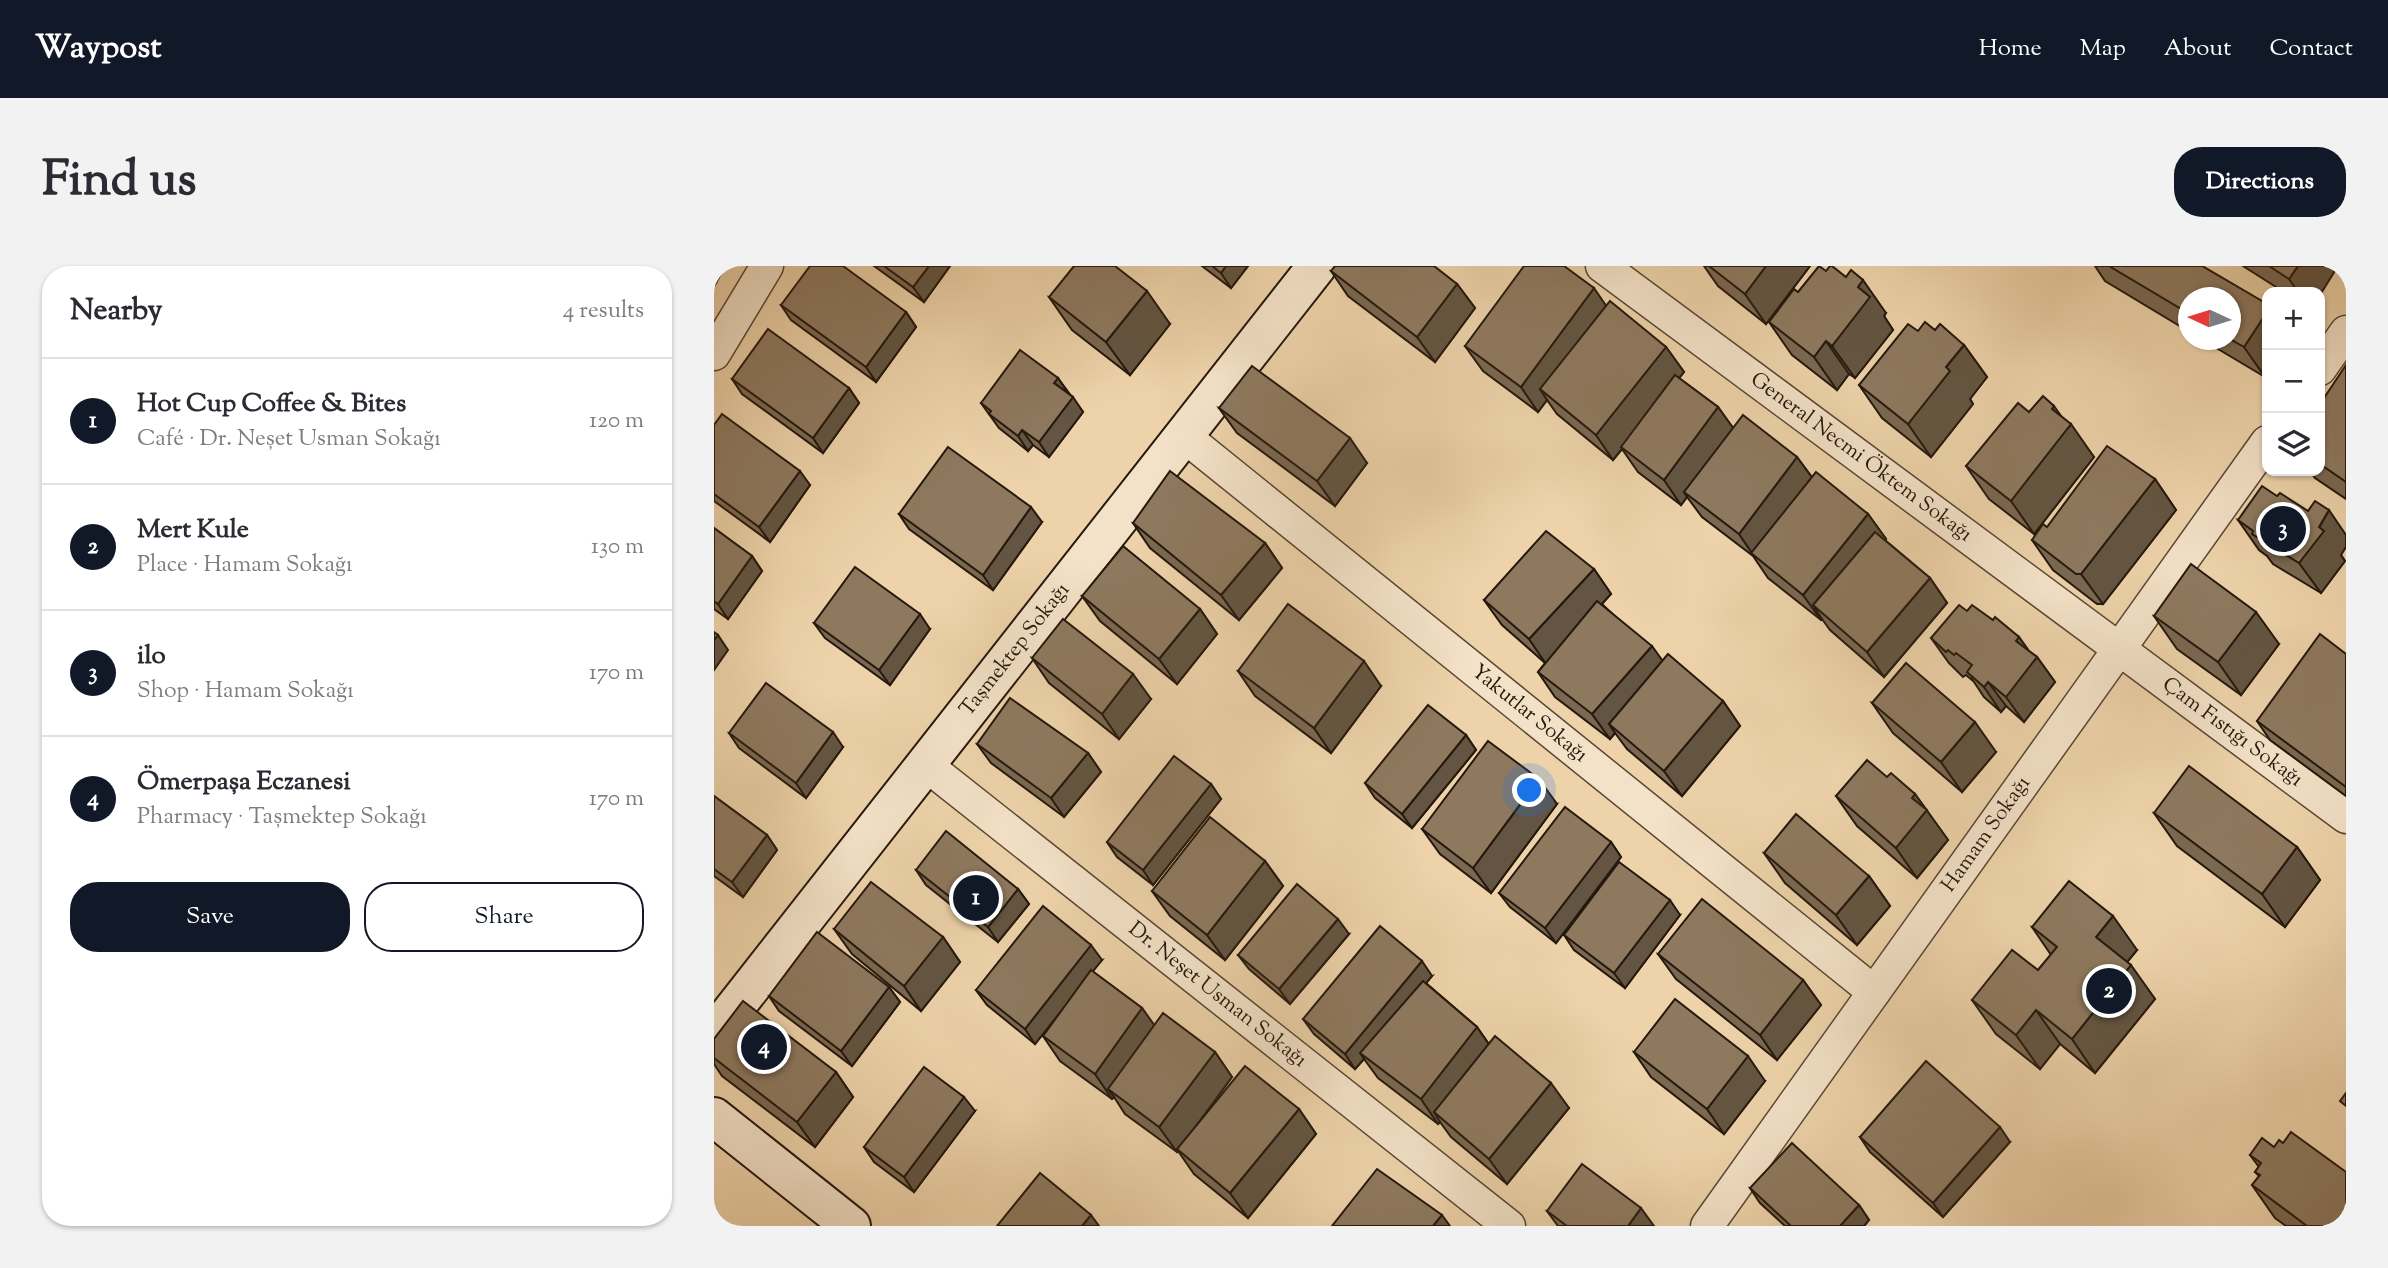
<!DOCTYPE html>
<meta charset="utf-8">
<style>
:root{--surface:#fff;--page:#f2f2f3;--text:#2b2b33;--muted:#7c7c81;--line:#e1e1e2;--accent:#111827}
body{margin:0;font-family:"Sorts Mill Goudy",serif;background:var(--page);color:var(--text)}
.controls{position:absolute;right:21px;top:21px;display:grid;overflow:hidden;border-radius:14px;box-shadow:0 2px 5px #0004}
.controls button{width:63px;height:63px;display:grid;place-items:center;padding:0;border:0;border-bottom:2px solid var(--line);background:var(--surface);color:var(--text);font:35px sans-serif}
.compass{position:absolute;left:1464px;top:21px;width:63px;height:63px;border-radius:50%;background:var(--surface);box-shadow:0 2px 5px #0004;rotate:274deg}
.you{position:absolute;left:816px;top:525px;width:24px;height:24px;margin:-18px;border:5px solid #fff;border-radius:50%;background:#1a73e8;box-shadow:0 0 0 10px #1a73e833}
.badge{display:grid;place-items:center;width:46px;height:46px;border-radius:50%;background:var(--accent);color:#fff;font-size:23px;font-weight:700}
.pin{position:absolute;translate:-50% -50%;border:4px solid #fff;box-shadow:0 2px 7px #0006}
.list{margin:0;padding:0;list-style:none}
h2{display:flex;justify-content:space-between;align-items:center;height:91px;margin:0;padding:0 28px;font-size:30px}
h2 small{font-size:23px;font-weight:400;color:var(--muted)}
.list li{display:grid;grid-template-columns:46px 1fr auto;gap:21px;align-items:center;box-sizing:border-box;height:126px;padding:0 28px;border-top:2px solid var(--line)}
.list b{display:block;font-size:26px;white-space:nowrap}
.list p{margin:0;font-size:23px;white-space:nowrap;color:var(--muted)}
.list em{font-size:23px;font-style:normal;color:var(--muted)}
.actions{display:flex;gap:14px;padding:21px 28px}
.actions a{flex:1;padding:16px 0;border:2px solid var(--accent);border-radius:28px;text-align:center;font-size:24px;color:var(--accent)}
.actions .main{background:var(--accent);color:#fff}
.icon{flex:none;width:38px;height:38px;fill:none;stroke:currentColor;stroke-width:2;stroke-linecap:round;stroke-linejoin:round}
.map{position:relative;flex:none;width:1632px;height:960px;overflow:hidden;border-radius:28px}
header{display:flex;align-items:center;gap:42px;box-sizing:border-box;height:98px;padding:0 35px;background:var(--accent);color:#fff}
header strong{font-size:33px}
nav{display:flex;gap:38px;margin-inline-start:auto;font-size:24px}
.intro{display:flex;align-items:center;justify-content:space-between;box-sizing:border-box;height:168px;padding:0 42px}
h1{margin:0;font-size:49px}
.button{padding:18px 32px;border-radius:28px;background:var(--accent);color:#fff;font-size:24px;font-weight:700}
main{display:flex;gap:42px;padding:0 42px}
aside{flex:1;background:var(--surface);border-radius:28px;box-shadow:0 2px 5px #0004}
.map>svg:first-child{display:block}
</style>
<header>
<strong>Waypost</strong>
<nav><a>Home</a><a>Map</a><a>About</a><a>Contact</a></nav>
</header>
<div class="intro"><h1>Find us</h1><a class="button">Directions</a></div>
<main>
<aside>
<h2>Nearby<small>4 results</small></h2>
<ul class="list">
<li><span class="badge">1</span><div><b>Hot Cup Coffee &amp; Bites</b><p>Café · Dr. Neşet Usman Sokağı</p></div><em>120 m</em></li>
<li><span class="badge">2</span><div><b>Mert Kule</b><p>Place · Hamam Sokağı</p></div><em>130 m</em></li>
<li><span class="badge">3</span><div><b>ilo</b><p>Shop · Hamam Sokağı</p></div><em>170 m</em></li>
<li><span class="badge">4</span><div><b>Ömerpaşa Eczanesi</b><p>Pharmacy · Taşmektep Sokağı</p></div><em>170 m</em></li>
</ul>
<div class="actions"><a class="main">Save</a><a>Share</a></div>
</aside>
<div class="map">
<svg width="1632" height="960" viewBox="0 0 1632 960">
<rect width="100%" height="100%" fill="#eed3aa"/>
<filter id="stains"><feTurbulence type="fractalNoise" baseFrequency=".00286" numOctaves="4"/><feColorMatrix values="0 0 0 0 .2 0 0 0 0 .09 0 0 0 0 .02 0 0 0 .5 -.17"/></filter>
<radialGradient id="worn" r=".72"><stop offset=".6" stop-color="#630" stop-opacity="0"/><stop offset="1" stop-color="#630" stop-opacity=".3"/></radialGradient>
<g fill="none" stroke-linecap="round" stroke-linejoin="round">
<defs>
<g id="street">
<path id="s1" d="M888,0l744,551"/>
<polyline points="0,88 53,0"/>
<polyline points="1606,103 1632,66"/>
<path id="s2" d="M470,170l690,556"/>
<path id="s3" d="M212,499l583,461"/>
<path id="s4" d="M993,960l560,-784"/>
</g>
<g id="secondary">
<path id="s5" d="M0,768l603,-768"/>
<polyline points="0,851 137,960"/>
</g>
</defs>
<use href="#street" stroke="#574734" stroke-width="35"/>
<use href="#secondary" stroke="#25180d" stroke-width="42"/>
<use href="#street" stroke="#f4e2c8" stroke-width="32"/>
<use href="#secondary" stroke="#f4e2c8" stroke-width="38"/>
</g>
<g fill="#7a6852" stroke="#25180d" stroke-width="2">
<polygon points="160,0 236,0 210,36"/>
<polygon points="488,0 534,0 517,22"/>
<polygon points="990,0 1096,0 1052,58 1004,20"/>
<polygon points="1381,0 1488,0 1553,38 1553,108 1551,111 1489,74 1516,74 1516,32 1474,32 1474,65 1391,15"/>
<polygon points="1529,0 1624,0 1606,26 1570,26"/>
<polygon points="617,5 743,18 761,42 721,96 634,30"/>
<polygon points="1084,26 1172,47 1170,50 1179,64 1141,112 1135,108 1123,124 1078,89 1055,56"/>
<polygon points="335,31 456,58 416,109 358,64"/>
<polygon points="67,39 192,46 202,61 162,116 77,54"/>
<polygon points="892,40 952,81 970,106 965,112 1004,141 1019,162 1083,191 1098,211 1154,248 1172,273 1171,274 1216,312 1233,337 1170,411 1116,364 1108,353 1107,354 1054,312 1039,290 988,251 973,231 967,239 924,206 908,183 899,194 843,148 833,134 824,146 769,105 751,80"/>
<polygon points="1221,64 1250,79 1273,111 1256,133 1259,138 1217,191 1168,152 1145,119 1204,65"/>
<polygon points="1632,99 1632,233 1601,212 1596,205 1606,205 1606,198"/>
<polygon points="344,112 369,146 335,191 319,179 314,185 285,162 267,137"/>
<polygon points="18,113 135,122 145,137 109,187 28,128"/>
<polygon points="505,142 653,197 621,240 523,167"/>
<polygon points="1315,146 1349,152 1380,191 1320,268 1275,233 1252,200"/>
<polygon points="0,159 96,219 56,276 0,235"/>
<polygon points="1441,213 1462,244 1389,338 1383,338 1339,304 1318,274"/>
<polygon points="185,248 328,256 279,324 195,263"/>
<polygon points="1524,254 1627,289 1631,295 1607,327 1559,298 1553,290 1545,284"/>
<polygon points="419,257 551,277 568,302 525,354 436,282"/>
<polygon points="0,262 38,290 48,305 14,353 0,343"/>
<polygon points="880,303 897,328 888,338 948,395 1009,435 1026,460 968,530 913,483 901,467 896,473 841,431 824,406 831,397 788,359 770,334"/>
<polygon points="368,330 486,343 503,368 463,418 386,355"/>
<polygon points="1253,345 1279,354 1305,371 1315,385 1323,391 1341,416 1310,456 1292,440 1287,446 1270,431 1258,413 1258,414 1252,409 1249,411 1235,397 1217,372"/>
<polygon points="1440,350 1565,378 1527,429 1463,383"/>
<polygon points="100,357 216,363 176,419 111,372"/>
<polygon points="1632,388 1632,530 1556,474 1543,455"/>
<polygon points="318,392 437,433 405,473 335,417"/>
<polygon points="524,405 667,420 617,487 541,430"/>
<polygon points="1158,437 1282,486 1248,526 1179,467"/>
<polygon points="15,467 129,481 92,532 25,482"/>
<polygon points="752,469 762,484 698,562 661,532 651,517"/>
<polygon points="263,478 374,487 387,506 350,551 277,497"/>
<polygon points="1173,511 1201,528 1234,574 1203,612 1143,560 1122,530"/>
<polygon points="497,518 507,533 439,619 403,591 393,576"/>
<polygon points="0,530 53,569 63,584 29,631 0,610"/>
<polygon points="843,538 777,627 726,588 708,563"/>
<polygon points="1440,547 1583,581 1606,614 1571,661 1463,580"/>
<polygon points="897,576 907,591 842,677 796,641 785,627"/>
<polygon points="1050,587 1155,610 1176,640 1143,679 1071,617"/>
<polygon points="551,595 569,620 511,694 456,650 438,625"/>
<polygon points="202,604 304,623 315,638 284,676 212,619"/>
<polygon points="966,649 911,722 860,684 850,669"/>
<polygon points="1318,661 1423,684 1413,696 1441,733 1381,807 1346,778 1326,803 1282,768 1258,734 1324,704 1337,689"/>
<polygon points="120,663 229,671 246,696 207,745 138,688"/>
<polygon points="635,668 576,738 535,703 524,689"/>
<polygon points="944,688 1089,714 1107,739 1063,794 962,713"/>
<polygon points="388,694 378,705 428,742 440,760 501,786 518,811 482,860 585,843 602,868 534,952 480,908 464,885 463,886 411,848 400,831 398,833 346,795 329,770 346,746 321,778 273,739 262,724"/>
<polygon points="718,710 712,717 763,761 775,778 855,842 793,918 737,871 726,856 724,858 664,812 650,793 641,803 600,768 589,753"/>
<polygon points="175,721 186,736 138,800 65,745 55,730"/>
<polygon points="0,773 122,806 139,831 101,881 8,810 0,798"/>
<polygon points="920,786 1051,815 1010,868 937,811"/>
<polygon points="261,845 200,926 160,896 150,881"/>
<polygon points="1146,871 1296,876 1229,951 1156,886"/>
<polygon points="1569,877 1632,960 1572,960 1561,952 1538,919 1545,910 1541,906 1545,901 1536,889 1560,881"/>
<polygon points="1036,922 1145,939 1155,954 1150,960 1071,960 1046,937"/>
<polygon points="833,945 940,960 844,960"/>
</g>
<g fill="#635542" stroke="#25180d" stroke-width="2">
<polygon points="0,0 11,0 0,21"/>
<polygon points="215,0 236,0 210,36 199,21"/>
<polygon points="512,0 534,0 517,22 507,7"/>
<polygon points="1052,0 1096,0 1052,58 1031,28"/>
<polygon points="1584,0 1624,0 1606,29 1606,26 1584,26 1575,13"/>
<polygon points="1149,14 1172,47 1170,50 1179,64 1141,112 1118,80 1144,21"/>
<polygon points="743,18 761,42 721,96 703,71"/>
<polygon points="880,22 897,47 826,123 833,134 824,146 807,121"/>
<polygon points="433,25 456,58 416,109 392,76"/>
<polygon points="192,46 202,61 162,116 152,101"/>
<polygon points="1553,46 1553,108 1551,111 1530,81"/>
<polygon points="1112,75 1135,108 1123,124 1100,91"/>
<polygon points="1250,79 1273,111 1256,133 1259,138 1217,191 1194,158 1232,101"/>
<polygon points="952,81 970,106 899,194 882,169"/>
<polygon points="344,112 354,127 340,117"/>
<polygon points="135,122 145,137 109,187 99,172"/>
<polygon points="359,131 369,146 335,191 325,176"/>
<polygon points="1340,140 1355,161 1357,158 1380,191 1320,268 1297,235"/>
<polygon points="1004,141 1022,166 970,226 973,231 967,239 950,214"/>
<polygon points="308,164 319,179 314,185 304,170"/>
<polygon points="636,172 653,197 621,240 603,215"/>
<polygon points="1083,191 1101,216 1040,290 1025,268"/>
<polygon points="86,205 96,219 56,276 45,261"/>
<polygon points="1441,213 1462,244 1389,338 1367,308"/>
<polygon points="317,241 328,256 279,324 269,309"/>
<polygon points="1615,244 1632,269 1632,281 1627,289 1631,295 1607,327 1585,297"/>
<polygon points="1154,248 1172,273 1111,349 1099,339 1108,353 1107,354 1089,329"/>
<polygon points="551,277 568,302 525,354 507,329"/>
<polygon points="38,290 48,305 14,353 4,338"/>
<polygon points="880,303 897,328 832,398 815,373"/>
<polygon points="1216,312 1233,337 1170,411 1153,386"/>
<polygon points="486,343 503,368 463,418 445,393"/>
<polygon points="1542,346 1565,378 1527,429 1504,396"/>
<polygon points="206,348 216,363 176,419 165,404"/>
<polygon points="4,369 14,384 0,404 0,374"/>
<polygon points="1305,371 1321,394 1323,391 1341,416 1310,456 1292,431 1302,375"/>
<polygon points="938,380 956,405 895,458 901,467 896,473 878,448"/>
<polygon points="650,395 667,420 617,487 600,462"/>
<polygon points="419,408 437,433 405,473 388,448"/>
<polygon points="1274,416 1292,440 1287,446 1270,421"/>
<polygon points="1009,435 1026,460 968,530 950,505"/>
<polygon points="1261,456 1282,486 1248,526 1227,496"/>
<polygon points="119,466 129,481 92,532 82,517"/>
<polygon points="752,469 762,484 698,562 688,548"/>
<polygon points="374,487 387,506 350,551 337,532"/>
<polygon points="825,513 843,538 777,627 759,602"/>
<polygon points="497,518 507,533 439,619 429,604"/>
<polygon points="1201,528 1234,574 1203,612 1182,582 1198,532"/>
<polygon points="53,569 63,584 29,631 18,616"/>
<polygon points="897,576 907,591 842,677 831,662"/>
<polygon points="1583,581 1606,614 1571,661 1548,628"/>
<polygon points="551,595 569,620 511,694 493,669"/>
<polygon points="1155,610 1176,640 1143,679 1122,649"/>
<polygon points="304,623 315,638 284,676 274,661"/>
<polygon points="956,634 966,649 911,722 900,707"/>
<polygon points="1399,650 1423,684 1406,705 1382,671"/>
<polygon points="624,653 635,668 576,738 565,723"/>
<polygon points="229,671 246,696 207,745 190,720"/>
<polygon points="377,679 388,694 321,778 311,763"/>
<polygon points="708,695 718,710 651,791 646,787 650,793 641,803 631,788"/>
<polygon points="1417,699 1441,733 1381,807 1358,773"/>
<polygon points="1089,714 1107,739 1063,794 1046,769"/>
<polygon points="175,721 186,736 138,800 127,785"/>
<polygon points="428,742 446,767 394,823 400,831 398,833 381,808"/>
<polygon points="1322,744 1346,778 1326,803 1302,769"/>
<polygon points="763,761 780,786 720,846 726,856 724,858 707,833"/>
<polygon points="501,786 518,811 463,886 445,861"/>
<polygon points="1034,790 1051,815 1010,868 993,843"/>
<polygon points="122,806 139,831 101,881 83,856"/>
<polygon points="837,817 855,842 793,918 775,893"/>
<polygon points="250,831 261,845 200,926 190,911"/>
<polygon points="585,843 602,868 534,952 516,927"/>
<polygon points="1286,861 1296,876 1229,951 1219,937"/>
<polygon points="1145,939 1155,954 1150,960 1126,960"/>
<polygon points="927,942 940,960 914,960"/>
<polygon points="377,949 385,960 368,960"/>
<polygon points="728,949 736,960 719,960"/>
</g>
<g fill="#8e795f" stroke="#25180d" stroke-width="2">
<polygon points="96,0 129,0 192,46 152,101 67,39"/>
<polygon points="170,0 215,0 199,21"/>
<polygon points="360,0 401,0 433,25 392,76 335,31"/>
<polygon points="498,0 512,0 507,7"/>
<polygon points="621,0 720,0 743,18 703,71 617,5"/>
<polygon points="810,0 850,0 880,22 807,121 751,80"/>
<polygon points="995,0 1052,0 1031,28"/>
<polygon points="1105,0 1112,5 1116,0 1118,0 1132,11 1137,4 1149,14 1144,21 1156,31 1118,80 1112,75 1100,91 1055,56 1080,23 1084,26"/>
<polygon points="1395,0 1488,0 1553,38 1553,46 1530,81 1516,73 1516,32 1474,32 1474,47"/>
<polygon points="1555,0 1584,0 1575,13"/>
<polygon points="896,35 952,81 882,169 826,123"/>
<polygon points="1211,56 1221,64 1226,58 1250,79 1232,101 1236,105 1194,158 1145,119 1194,58 1204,65"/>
<polygon points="54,63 135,122 99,172 18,113"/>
<polygon points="306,84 344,112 340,117 359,131 325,176 308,164 304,170 275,148 277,145 267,137"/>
<polygon points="1632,99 1632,216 1606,198 1606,138"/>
<polygon points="538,100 636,172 603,215 505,142"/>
<polygon points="961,109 1004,141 950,214 907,181"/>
<polygon points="1329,130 1340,140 1338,143 1357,158 1297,235 1252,200 1304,137 1315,146"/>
<polygon points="8,148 86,205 45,261 0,228 0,159"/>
<polygon points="1029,149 1083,191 1025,268 970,226"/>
<polygon points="1393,180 1441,213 1367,308 1362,308 1318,274 1329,258 1333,261"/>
<polygon points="234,181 317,241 269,309 185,248"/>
<polygon points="456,205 551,277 507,329 419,257"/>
<polygon points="1102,206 1154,248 1089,329 1037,287"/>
<polygon points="1548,220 1563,230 1566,227 1594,245 1601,235 1615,244 1605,261 1610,265 1585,297 1538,268 1539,265 1524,254"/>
<polygon points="0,262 38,290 4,338 0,335"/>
<polygon points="832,265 880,303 815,373 770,334"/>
<polygon points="1161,266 1216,312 1153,386 1099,339"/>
<polygon points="409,280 486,343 445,393 368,330"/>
<polygon points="1477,298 1542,346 1504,396 1440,350"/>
<polygon points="141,301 206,348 165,404 100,357"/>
<polygon points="883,335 938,380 878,448 824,406"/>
<polygon points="574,338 650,395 600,462 524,405"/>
<polygon points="1245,339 1253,345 1258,339 1279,354 1281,351 1305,371 1302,375 1323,391 1292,431 1274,416 1270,421 1253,406 1258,399 1242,387 1240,389 1234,384 1232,386 1217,372"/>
<polygon points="349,353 419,408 388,448 318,392"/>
<polygon points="0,366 4,369 0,374"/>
<polygon points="1606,368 1632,388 1632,521 1543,455"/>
<polygon points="954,388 1009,435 950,505 895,458"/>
<polygon points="1192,397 1261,456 1227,496 1158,437"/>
<polygon points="52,417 119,466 82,517 15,467"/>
<polygon points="296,432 374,487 337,532 263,478"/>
<polygon points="714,439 752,469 688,548 651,517"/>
<polygon points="774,475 825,513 759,602 708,563"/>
<polygon points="460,490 497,518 429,604 393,576"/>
<polygon points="1153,494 1173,511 1177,507 1201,528 1198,532 1213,544 1182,582 1122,530"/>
<polygon points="1475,500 1583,581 1548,628 1440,547"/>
<polygon points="0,530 53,569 18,616 0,603"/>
<polygon points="851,541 897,576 831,662 785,627"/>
<polygon points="1082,548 1155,610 1122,649 1050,587"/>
<polygon points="496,551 551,595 493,669 438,625"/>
<polygon points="232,565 304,623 274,661 202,604"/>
<polygon points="905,596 956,634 900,707 850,669"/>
<polygon points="1355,615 1399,650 1382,671 1417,699 1358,773 1322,744 1302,769 1258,734 1298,684 1324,704 1343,681 1318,661"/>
<polygon points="157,616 229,671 190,720 120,663"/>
<polygon points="583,618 624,653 565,723 524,689"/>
<polygon points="988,633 1089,714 1046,769 944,688"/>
<polygon points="329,640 377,679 311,763 262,724"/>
<polygon points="666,660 708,695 631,788 589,753"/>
<polygon points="103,666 175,721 127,785 55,730"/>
<polygon points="377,704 428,742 381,808 329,770"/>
<polygon points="709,715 763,761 707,833 646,787"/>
<polygon points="961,733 1034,790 993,843 920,786"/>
<polygon points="29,735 122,806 83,856 0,792 0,773"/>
<polygon points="449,747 501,786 445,861 394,823"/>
<polygon points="781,770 837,817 775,893 720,846"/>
<polygon points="1212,795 1286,861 1219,937 1146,871"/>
<polygon points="531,800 585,843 516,927 463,883"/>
<polygon points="210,801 250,831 190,911 150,881"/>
<polygon points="1632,827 1632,840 1626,835"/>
<polygon points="1577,866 1632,906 1632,953 1627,960 1593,960 1538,919 1546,909 1541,906 1547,897 1536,889 1548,872 1560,881 1565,874 1569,877"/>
<polygon points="1078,877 1145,939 1126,960 1077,960 1036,922"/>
<polygon points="868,898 927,942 914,960 853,960 833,945"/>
<polygon points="663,903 728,949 719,960 618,960"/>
<polygon points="326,907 377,949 368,960 283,960"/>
</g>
<g text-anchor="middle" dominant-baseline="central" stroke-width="6" stroke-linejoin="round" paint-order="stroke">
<g font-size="21" fill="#25180d" stroke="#f4e2c8">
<text stroke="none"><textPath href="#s1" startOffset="322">General Necmi Öktem Sokağı</textPath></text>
<text stroke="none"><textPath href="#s5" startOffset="488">Taşmektep Sokağı</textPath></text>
<text stroke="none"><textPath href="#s2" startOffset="443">Yakutlar Sokağı</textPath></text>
<text stroke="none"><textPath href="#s1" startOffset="784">Çam Fıstığı Sokağı</textPath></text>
<text stroke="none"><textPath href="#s4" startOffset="481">Hamam Sokağı</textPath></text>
<text stroke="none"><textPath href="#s3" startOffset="371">Dr. Neşet Usman Sokağı</textPath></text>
</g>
</g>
<rect width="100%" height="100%" filter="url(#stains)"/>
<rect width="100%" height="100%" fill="url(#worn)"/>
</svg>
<div class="controls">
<button>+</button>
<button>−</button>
<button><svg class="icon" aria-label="layers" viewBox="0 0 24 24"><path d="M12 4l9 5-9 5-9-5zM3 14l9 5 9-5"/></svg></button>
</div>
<svg class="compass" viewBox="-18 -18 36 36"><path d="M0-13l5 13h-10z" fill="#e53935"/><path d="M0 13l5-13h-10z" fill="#7c7c81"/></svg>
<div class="you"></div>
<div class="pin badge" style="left:262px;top:632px">1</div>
<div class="pin badge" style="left:1395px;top:725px">2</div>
<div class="pin badge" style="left:1569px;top:263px">3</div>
<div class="pin badge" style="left:50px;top:781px">4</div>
</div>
</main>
